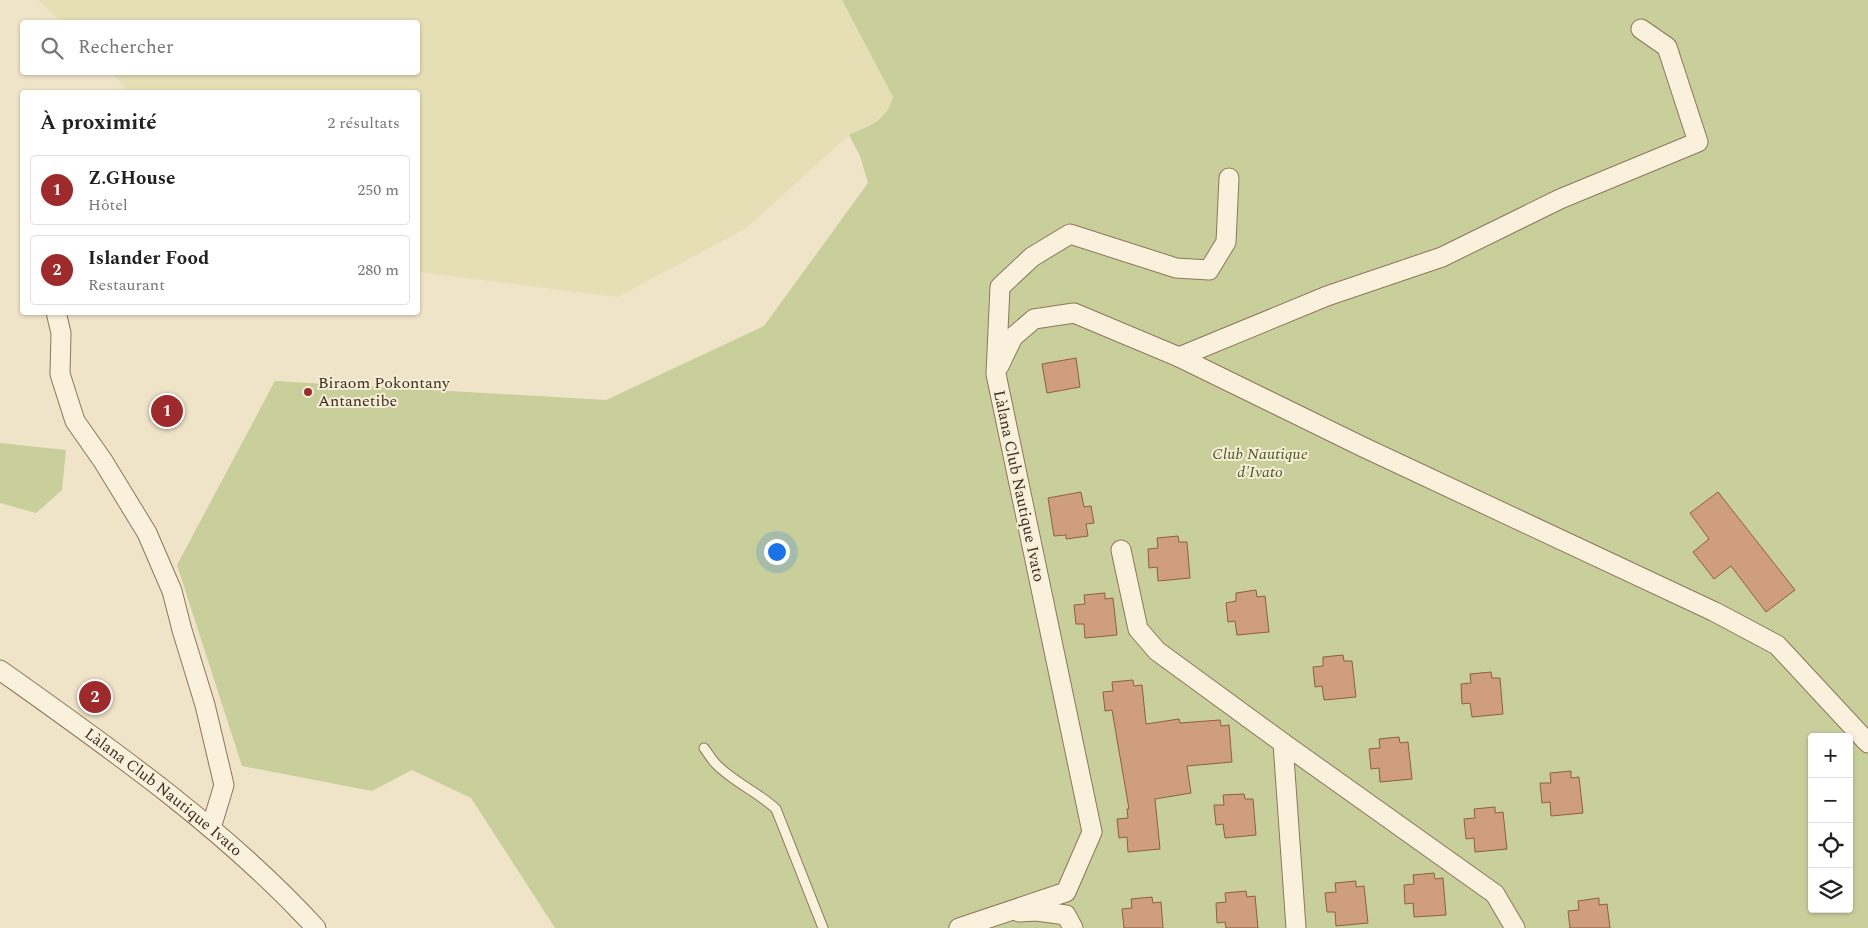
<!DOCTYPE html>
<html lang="fr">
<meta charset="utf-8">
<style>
:root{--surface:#fff;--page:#f6f6f6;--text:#222;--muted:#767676;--line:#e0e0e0;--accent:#9e2a2b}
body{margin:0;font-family:Spectral,serif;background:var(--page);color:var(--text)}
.controls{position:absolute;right:15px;bottom:15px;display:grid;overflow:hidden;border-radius:5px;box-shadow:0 1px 4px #0004}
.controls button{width:45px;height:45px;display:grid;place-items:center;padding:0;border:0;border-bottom:1px solid var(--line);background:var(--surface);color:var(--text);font:25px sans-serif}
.you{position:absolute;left:776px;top:551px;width:18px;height:18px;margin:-12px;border:4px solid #fff;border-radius:50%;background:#1a73e8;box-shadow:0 0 0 8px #1a73e833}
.badge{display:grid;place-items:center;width:32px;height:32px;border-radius:50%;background:var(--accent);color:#fff;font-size:16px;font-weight:700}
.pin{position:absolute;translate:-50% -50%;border:2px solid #fff;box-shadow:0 1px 5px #0006}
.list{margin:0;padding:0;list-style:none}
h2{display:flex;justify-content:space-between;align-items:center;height:65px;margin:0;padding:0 20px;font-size:21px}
h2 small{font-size:16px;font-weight:400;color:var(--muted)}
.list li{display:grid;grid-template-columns:32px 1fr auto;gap:15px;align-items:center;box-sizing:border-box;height:70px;margin:0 10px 10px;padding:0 10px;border:1px solid var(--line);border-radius:5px}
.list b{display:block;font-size:19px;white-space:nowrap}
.list p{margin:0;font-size:16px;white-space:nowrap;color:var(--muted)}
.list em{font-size:16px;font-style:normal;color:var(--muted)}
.icon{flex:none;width:28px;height:28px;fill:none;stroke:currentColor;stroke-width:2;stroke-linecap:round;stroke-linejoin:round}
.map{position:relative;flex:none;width:1868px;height:928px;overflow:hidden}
.search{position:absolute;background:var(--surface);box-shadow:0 1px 4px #0004;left:20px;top:20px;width:400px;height:55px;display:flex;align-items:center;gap:12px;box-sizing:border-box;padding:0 18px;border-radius:5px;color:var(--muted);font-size:19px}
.panel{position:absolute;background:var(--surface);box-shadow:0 1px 4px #0004;left:20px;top:90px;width:400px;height:225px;border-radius:5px}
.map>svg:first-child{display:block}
</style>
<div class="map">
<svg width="1868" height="928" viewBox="0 0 1868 928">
<rect width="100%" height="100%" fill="#f0e4c8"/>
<polygon fill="#e6deb5" points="38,0 842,0 893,96 889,110 883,117 849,135 745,229 617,297 418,272 418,92 130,92 112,73 418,72 418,22 61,22"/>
<g fill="#c9cf9b" fill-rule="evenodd">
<path d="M842,0h1026v928h-1313l-84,-130 -59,-28 -40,21 -130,-25 -65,-201 98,-184 331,19 158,-74 104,-143 -8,-27 -11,-21c22,-11 37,-13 44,-38zM1812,737h37v172h-37z"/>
<polygon points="0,443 66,450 62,490 36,513 0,503"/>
</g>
<g fill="#cf9f7d" stroke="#8d5f41">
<polygon points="1076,358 1080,387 1047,393 1042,364"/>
<polygon points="1081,492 1084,507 1091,506 1094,523 1086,524 1088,536 1066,539 1066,535 1054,536 1048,498"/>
<polygon points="1718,492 1795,590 1766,612 1731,566 1714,579 1693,552 1709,539 1690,513"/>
<polygon points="1178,536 1179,542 1187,542 1190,578 1158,581 1157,567 1149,568 1148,549 1158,548 1157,538"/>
<polygon points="1256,590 1257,597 1265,596 1269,632 1237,635 1235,621 1228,622 1226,603 1236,601 1236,593"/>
<polygon points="1105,593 1105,599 1113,598 1117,635 1085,638 1084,624 1076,624 1074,605 1085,604 1084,595"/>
<polygon points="1343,655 1344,661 1352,661 1356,697 1324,700 1322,686 1315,687 1313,667 1323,666 1323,657"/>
<polygon points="1491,672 1492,678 1500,678 1503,714 1472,717 1470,703 1462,704 1461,684 1471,683 1470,674"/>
<polygon points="1133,680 1134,686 1142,685 1146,724 1179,719 1180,723 1220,720 1221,726 1229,725 1232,762 1187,766 1191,793 1155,799 1160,849 1128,852 1127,837 1119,838 1117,819 1128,818 1127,809 1129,809 1112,710 1105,711 1103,692 1113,691 1112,682"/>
<polygon points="1399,737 1400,743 1408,742 1412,779 1380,782 1379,768 1371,769 1369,749 1380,748 1379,739"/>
<polygon points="1571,771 1571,778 1579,777 1583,813 1551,816 1550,802 1542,803 1540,783 1551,783 1550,773"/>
<polygon points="1244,794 1245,799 1253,799 1256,835 1225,838 1223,824 1216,825 1214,805 1224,805 1223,795"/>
<polygon points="1495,807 1495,813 1503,812 1507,849 1475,852 1474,838 1466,839 1464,819 1475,818 1474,809"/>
<polygon points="1434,873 1435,879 1443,878 1446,915 1414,917 1413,903 1405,904 1404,885 1414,884 1413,875"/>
<polygon points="1356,881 1356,887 1364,886 1368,923 1336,926 1335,912 1327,912 1325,893 1336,892 1335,883"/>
<polygon points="1246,891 1247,897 1255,896 1258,928 1226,928 1225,922 1217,923 1216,903 1226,902 1225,893"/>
<polygon points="1152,897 1153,903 1161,902 1163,928 1124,928 1122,909 1132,908 1131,899"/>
<polygon points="1599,898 1599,905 1607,904 1610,928 1570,928 1568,911 1579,910 1578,901"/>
</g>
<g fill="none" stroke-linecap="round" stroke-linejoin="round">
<defs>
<path id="service" d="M704,748c4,5 7,11 12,16 17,18 42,28 60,45l47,119"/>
<g id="minor">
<polyline points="56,312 61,333 60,374 75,421 103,461 147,533 172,591 182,630 205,705 224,785 211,828"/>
<polyline points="1179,357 1327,296 1442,257 1560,199 1698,142 1667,47 1641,29"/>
<polyline points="999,366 1013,337 1034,319 1074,313 1179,357 1363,447 1715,612 1777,645 1868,743"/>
<polyline points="1121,550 1138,629 1157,651 1283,743 1296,928"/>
<path id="s1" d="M0,670c111,79 223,157 316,258"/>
<polyline points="1283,743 1495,894 1515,928"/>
<polyline points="1019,912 1037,911 1066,915 1073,928"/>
<polyline points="959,928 1066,892 1092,832 996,374 1000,287 1032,257 1070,234 1176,268 1209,270 1226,242 1229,178"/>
</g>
</defs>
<use href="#service" stroke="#8d765c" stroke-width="11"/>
<use href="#minor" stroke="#8d765c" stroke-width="21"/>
<use href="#service" stroke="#faf1dc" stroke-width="9"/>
<use href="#minor" stroke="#faf1dc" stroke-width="19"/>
</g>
<circle fill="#9e2a2b" stroke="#f7eed8" stroke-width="2" cx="308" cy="392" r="5"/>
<g text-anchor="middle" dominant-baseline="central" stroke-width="4" stroke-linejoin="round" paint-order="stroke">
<g font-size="16" fill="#3d2e20" stroke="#f7eed8" text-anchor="start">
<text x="318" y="383">Biraom Pokontany<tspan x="318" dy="18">Antanetibe</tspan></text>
</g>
<g font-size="16" font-style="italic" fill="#4d5a26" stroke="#f7eed8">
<text x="1260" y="454">Club Nautique<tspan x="1260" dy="18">d'Ivato</tspan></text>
</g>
<g font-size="16" fill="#3d2e20" stroke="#f7eed8">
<text transform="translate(1019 486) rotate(78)">Làlana Club Nautique Ivato</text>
<text stroke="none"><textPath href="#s1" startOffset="204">Làlana Club Nautique Ivato</textPath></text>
</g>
</g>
</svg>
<div class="controls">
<button>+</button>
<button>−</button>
<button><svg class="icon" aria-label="locate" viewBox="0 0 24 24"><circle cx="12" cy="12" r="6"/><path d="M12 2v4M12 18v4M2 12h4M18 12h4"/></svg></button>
<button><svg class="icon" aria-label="layers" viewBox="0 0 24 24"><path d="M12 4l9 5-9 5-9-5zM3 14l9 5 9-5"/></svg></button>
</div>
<div class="you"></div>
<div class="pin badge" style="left:167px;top:411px">1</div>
<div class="pin badge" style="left:95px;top:697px">2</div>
<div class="search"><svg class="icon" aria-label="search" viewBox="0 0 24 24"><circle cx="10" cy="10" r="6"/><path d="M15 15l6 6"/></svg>Rechercher</div>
<section class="panel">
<h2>À proximité<small>2 résultats</small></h2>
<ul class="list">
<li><span class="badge">1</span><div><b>Z.GHouse</b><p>Hôtel</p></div><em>250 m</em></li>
<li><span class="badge">2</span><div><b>Islander Food</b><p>Restaurant</p></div><em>280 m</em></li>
</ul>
</section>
</div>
